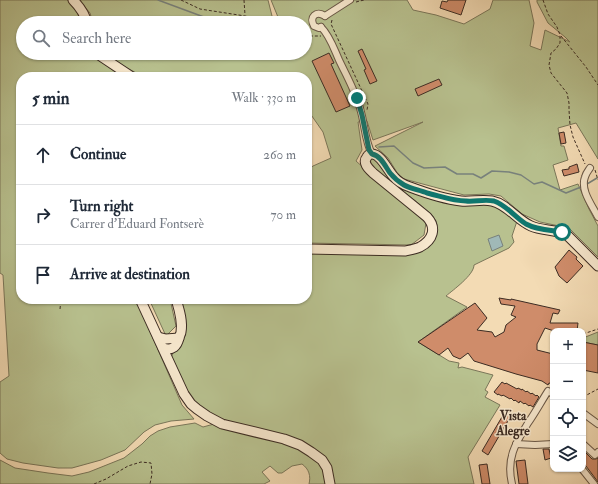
<!DOCTYPE html>
<meta charset="utf-8">
<style>
:root{--surface:#fff;--page:#f6f6f7;--text:#1f2937;--muted:#747a83;--line:#e0e1e3}
body{margin:0;font-family:"IM FELL Double Pica",serif;background:var(--page);color:var(--text)}
.controls{position:absolute;right:12px;bottom:12px;display:grid;overflow:hidden;border-radius:8px;box-shadow:0 1px 3px #0004}
.controls button{width:36px;height:36px;display:grid;place-items:center;padding:0;border:0;border-bottom:1px solid var(--line);background:var(--surface);color:var(--text);font:20px sans-serif}
.stop{position:absolute;width:12px;height:12px;margin:-9px;border:3px solid #0f766e;border-radius:50%;background:#fff}
.stop.end{background:#0f766e;border-color:#fff;box-shadow:0 1px 4px #0008}
.list{margin:0;padding:0;list-style:none}
h2{display:flex;justify-content:space-between;align-items:center;height:52px;margin:0;padding:0 16px;font-size:17px}
h2 small{font-size:13px;font-weight:400;color:var(--muted)}
.list li{display:grid;grid-template-columns:26px 1fr auto;gap:12px;align-items:center;box-sizing:border-box;height:60px;padding:0 16px;border-top:1px solid var(--line)}
.list b{display:block;font-size:15px;white-space:nowrap}
.list p{margin:0;font-size:13px;white-space:nowrap;color:var(--muted)}
.list em{font-size:13px;font-style:normal;color:var(--muted)}
.icon{flex:none;width:22px;height:22px;fill:none;stroke:currentColor;stroke-width:2;stroke-linecap:round;stroke-linejoin:round}
.map{position:relative;flex:none;width:598px;height:484px;overflow:hidden}
.search{position:absolute;background:var(--surface);box-shadow:0 1px 3px #0004;left:16px;top:16px;width:296px;height:44px;display:flex;align-items:center;gap:10px;box-sizing:border-box;padding:0 14px;border-radius:22px;color:var(--muted);font-size:15px}
.panel{position:absolute;background:var(--surface);box-shadow:0 1px 3px #0004;left:16px;top:72px;width:296px;height:232px;border-radius:16px}
.map>svg:first-child{display:block}
</style>
<div class="map">
<svg width="598" height="484" viewBox="0 0 598 484">
<rect width="100%" height="100%" fill="#f3dbb4"/>
<filter id="stains"><feTurbulence type="fractalNoise" baseFrequency=".005" numOctaves="4"/><feColorMatrix values="0 0 0 0 .2 0 0 0 0 .09 0 0 0 0 .02 0 0 0 .5 -.17"/></filter>
<radialGradient id="worn" r=".72"><stop offset=".6" stop-color="#630" stop-opacity="0"/><stop offset="1" stop-color="#630" stop-opacity=".3"/></radialGradient>
<g fill="#b8c18f" stroke="#7a7659">
<polygon points="0,0 67,0 74,7 83,23 23,23 23,53 92,53 95,57 122,77 21,77 21,299 136,299 182,405 194,419 171,421 155,425 144,432 125,450 101,460 72,468 58,468 23,463 7,459 0,453 0,382 9,376 3,275 0,273"/>
<polygon points="79,0 268,0 272,16 275,23 93,23 90,13"/>
<polygon points="271,0 407,0 413,10 436,15 464,24 490,9 493,0 529,0 534,23 530,46 541,50 545,30 570,42 565,37 548,23 537,2 537,0 598,0 598,159 576,123 558,128 561,146 564,146 568,160 553,165 560,190 578,184 589,209 598,226 598,257 569,228 540,222 522,214 501,196 489,194 464,195 404,179 398,174 388,158 375,146 423,122 373,140 367,121 358,122 362,150 356,161 426,223 424,235 411,245 307,243 307,171 313,166 331,158 323,132 307,109 307,77 219,77 203,74 200,77 144,77 110,59 104,53 305,53 305,23 277,23 280,22"/>
<path d="M370,157l6,1 27,28 92,18 22,17 -5,15 2,6 -5,6 -35,17c0,10 -21,25 -28,31l21,11 -49,35 31,19 10,2 -1,5 4,-1 31,8 -8,15 3,2 -3,5 15,8 -32,52 6,27h-141c-3,-9 -6,-20 -11,-28 -11,-19 -78,-28 -99,-37 -12,-4 -22,-11 -30,-20 -10,-11 -16,-28 -22,-41l2,-5 10,-14 -4,-40h128v-48l92,3 35,-18c2,-5 4,-9 2,-15 -5,-11 -53,-44 -66,-54l-2,-4z"/>
<polygon points="149,299 170,299 176,326 166,336"/>
<polygon points="598,332 598,345 583,342 583,338"/>
<path d="M195,423l8,4 11,-3 70,18 28,13 12,14 4,15h-19c2,-8 0,-15 -7,-20l-10,2 -10,7h-4l-8,-7 -8,6 8,9 -6,3h-264v-24l15,8 33,5 24,3 17,-4 35,-14 18,-14 8,-8 8,-5 12,-4z"/>
</g>
<polygon fill="#a0b9b7" stroke="#78817c" points="499,235 503,246 492,251 488,239"/>
<g fill="none" stroke-linecap="round" stroke-linejoin="round">
<g stroke="#78817c" stroke-width="1.5">
<polyline points="158,0 212,20 224,23"/>
<polyline points="192,23 212,20"/>
<polyline points="236,23 257,20"/>
<polyline points="379,147 394,146 413,163 424,168 445,167 457,174 473,174 481,178 492,171 509,172 521,175 534,184 542,182 566,193 581,187"/>
<polyline points="587,184 597,178"/>
</g>
</g>
<g fill="#cf8c6a" stroke="#3c2c23">
<polygon points="448,0 466,0 461,15 440,8 442,1 447,2"/>
<polygon points="362,49 377,81 370,84 364,70 366,69 358,51"/>
<polygon points="329,53 334,63 331,64 350,106 336,112 312,61"/>
<polygon points="439,79 442,85 418,96 415,89"/>
<polygon points="564,132 566,143 561,144 559,133"/>
<polygon points="577,164 579,172 564,176 562,170 569,169 569,167"/>
<polygon points="569,250 577,257 576,259 583,266 567,283 559,276 555,267"/>
<polygon points="499,298 511,300 511,299 560,310 558,314 553,313 550,323 578,323 577,331 554,331 545,328 537,344 537,350 553,354 553,384 549,383 548,385 542,381 516,374 487,365 474,361 468,353 460,359 453,356 448,348 439,355 418,342 475,303 487,318 477,330 492,332 495,337 504,332 506,325 516,317 511,315 515,306 501,304"/>
<polygon points="583,342 598,345 598,373 583,370"/>
<polygon points="502,382 505,384 506,383 517,389 518,388 522,390 522,389 526,392 527,391 531,394 532,393 536,396 537,395 539,397 533,407 530,405 529,406 525,403 524,404 520,401 519,403 515,400 514,401 511,398 510,399 503,395 502,396 498,394 498,395 494,392"/>
<polygon points="506,410 512,414 488,455 482,451"/>
<polygon points="543,449 549,449 551,458 545,460"/>
<polygon points="583,450 592,459 596,459 598,458 598,482 586,466 583,465"/>
<polygon points="525,460 528,484 519,484 516,461"/>
<polygon points="487,464 490,484 482,484 479,465"/>
</g>
<g fill="none" stroke-linecap="round" stroke-linejoin="round">
<defs>
<g id="street">
<polyline points="325,16 350,0"/>
<path d="M321,27c9,9 13,22 18,33 8,17 18,34 22,52 4,14 4,29 11,42"/>
<path d="M321,27l-2,1 -5,-2c-5,-9 2,-16 11,-10"/>
<path d="M590,168c-2,3 -4,5 -5,9 -5,13 7,28 13,40"/>
<polyline points="583,413 598,424"/>
<polyline points="516,444 535,445 553,444"/>
<polyline points="583,444 595,455 598,452"/>
<polyline points="582,469 594,484"/>
<path d="M512,484c-6,-25 3,-40 16,-61 7,-10 13,-21 20,-32l5,3"/>
</g>
<g id="secondary">
<path d="M73,0c6,6 12,15 14,23"/>
<polyline points="97,53 99,55 132,77"/>
<path d="M307,249l98,2c5,-1 11,-2 15,-4 13,-7 17,-19 7,-30l-54,-44c-4,-4 -11,-10 -6,-16 1,-2 3,-3 5,-3 9,0 16,17 22,23 4,5 10,8 16,10 16,6 34,12 51,14 10,1 21,-2 31,0 15,3 25,19 39,25 11,5 25,3 36,9l31,31"/>
<polyline points="140,299 184,394 191,404 197,409 207,416 222,424 284,439 300,445 311,452 322,460 327,468 330,484"/>
<polyline points="158,337 166,339 179,338"/>
<path d="M163,348c10,3 14,-2 16,-10 0,-2 2,-4 2,-6 2,-11 -2,-23 -5,-33"/>
</g>
</defs>
<use href="#street" stroke="#6a5847" stroke-width="8"/>
<use href="#secondary" stroke="#3c2c23" stroke-width="11"/>
<g stroke="#3c2c23" stroke-width="1" stroke-dasharray="3 2" stroke-linecap="butt">
<polyline points="181,0 200,9 258,18 267,23"/>
<polyline points="244,0 245,15"/>
<polyline points="543,0 548,14 557,27 560,35 560,43 556,49 551,53 549,65 551,73 567,93 569,103 569,110 570,125 573,137 585,164"/>
<polyline points="356,2 364,0"/>
<polyline points="332,20 331,24 368,104 367,110"/>
<polyline points="305,35 308,36 321,36"/>
<polyline points="561,36 586,67 598,85"/>
<polyline points="595,170 598,180"/>
<polyline points="60,309 61,299"/>
<polyline points="583,334 598,329"/>
<polyline points="583,397 598,389"/>
<polyline points="94,484 106,479 128,466 141,462 151,463 152,474 150,484"/>
</g>
<use href="#street" stroke="#f7e8ce" stroke-width="6"/>
<use href="#secondary" stroke="#f7e8ce" stroke-width="9"/>
</g>
<g fill="none" stroke-linecap="round" stroke-linejoin="round">
<path stroke="#0f766e" stroke-width="5" d="M357,98l5,17 7,35 3,4c9,2 13,12 18,19 4,5 9,9 14,12 7,4 16,5 23,8 13,3 26,8 39,8 9,1 18,-2 28,0 12,4 21,16 32,23 11,6 23,6 36,8"/>
</g>
<g text-anchor="middle" dominant-baseline="central" stroke-width="3" stroke-linejoin="round" paint-order="stroke">
<g font-size="13" font-weight="bold" fill="#3c2c23" stroke="#f7e8ce">
<text x="513" y="416">Vista<tspan x="513" dy="15">Alegre</tspan></text>
</g>
</g>
<rect width="100%" height="100%" filter="url(#stains)"/>
<rect width="100%" height="100%" fill="url(#worn)"/>
</svg>
<div class="controls">
<button>+</button>
<button>−</button>
<button><svg class="icon" aria-label="locate" viewBox="0 0 24 24"><circle cx="12" cy="12" r="6"/><path d="M12 2v4M12 18v4M2 12h4M18 12h4"/></svg></button>
<button><svg class="icon" aria-label="layers" viewBox="0 0 24 24"><path d="M12 4l9 5-9 5-9-5zM3 14l9 5 9-5"/></svg></button>
</div>
<div class="stop" style="left:562px;top:232px"></div>
<div class="stop end" style="left:357px;top:98px"></div>
<div class="search"><svg class="icon" aria-label="search" viewBox="0 0 24 24"><circle cx="10" cy="10" r="6"/><path d="M15 15l6 6"/></svg>Search here</div>
<section class="panel">
<h2>5 min<small>Walk · 330 m</small></h2>
<ul class="list">
<li><svg class="icon" aria-label="ahead" viewBox="0 0 24 24"><path d="M12 20V5M6 11l6-6 6 6"/></svg><div><b>Continue</b></div><em>260 m</em></li>
<li><svg class="icon" aria-label="right" viewBox="0 0 24 24"><path d="M7 20v-9h11M14 6l5 5-5 5"/></svg><div><b>Turn right</b><p>Carrer d'Eduard Fontserè</p></div><em>70 m</em></li>
<li><svg class="icon" aria-label="arrive" viewBox="0 0 24 24"><path d="M6 21V4h12l-3 4 3 4H6"/></svg><div><b>Arrive at destination</b></div></li>
</ul>
</section>
</div>
